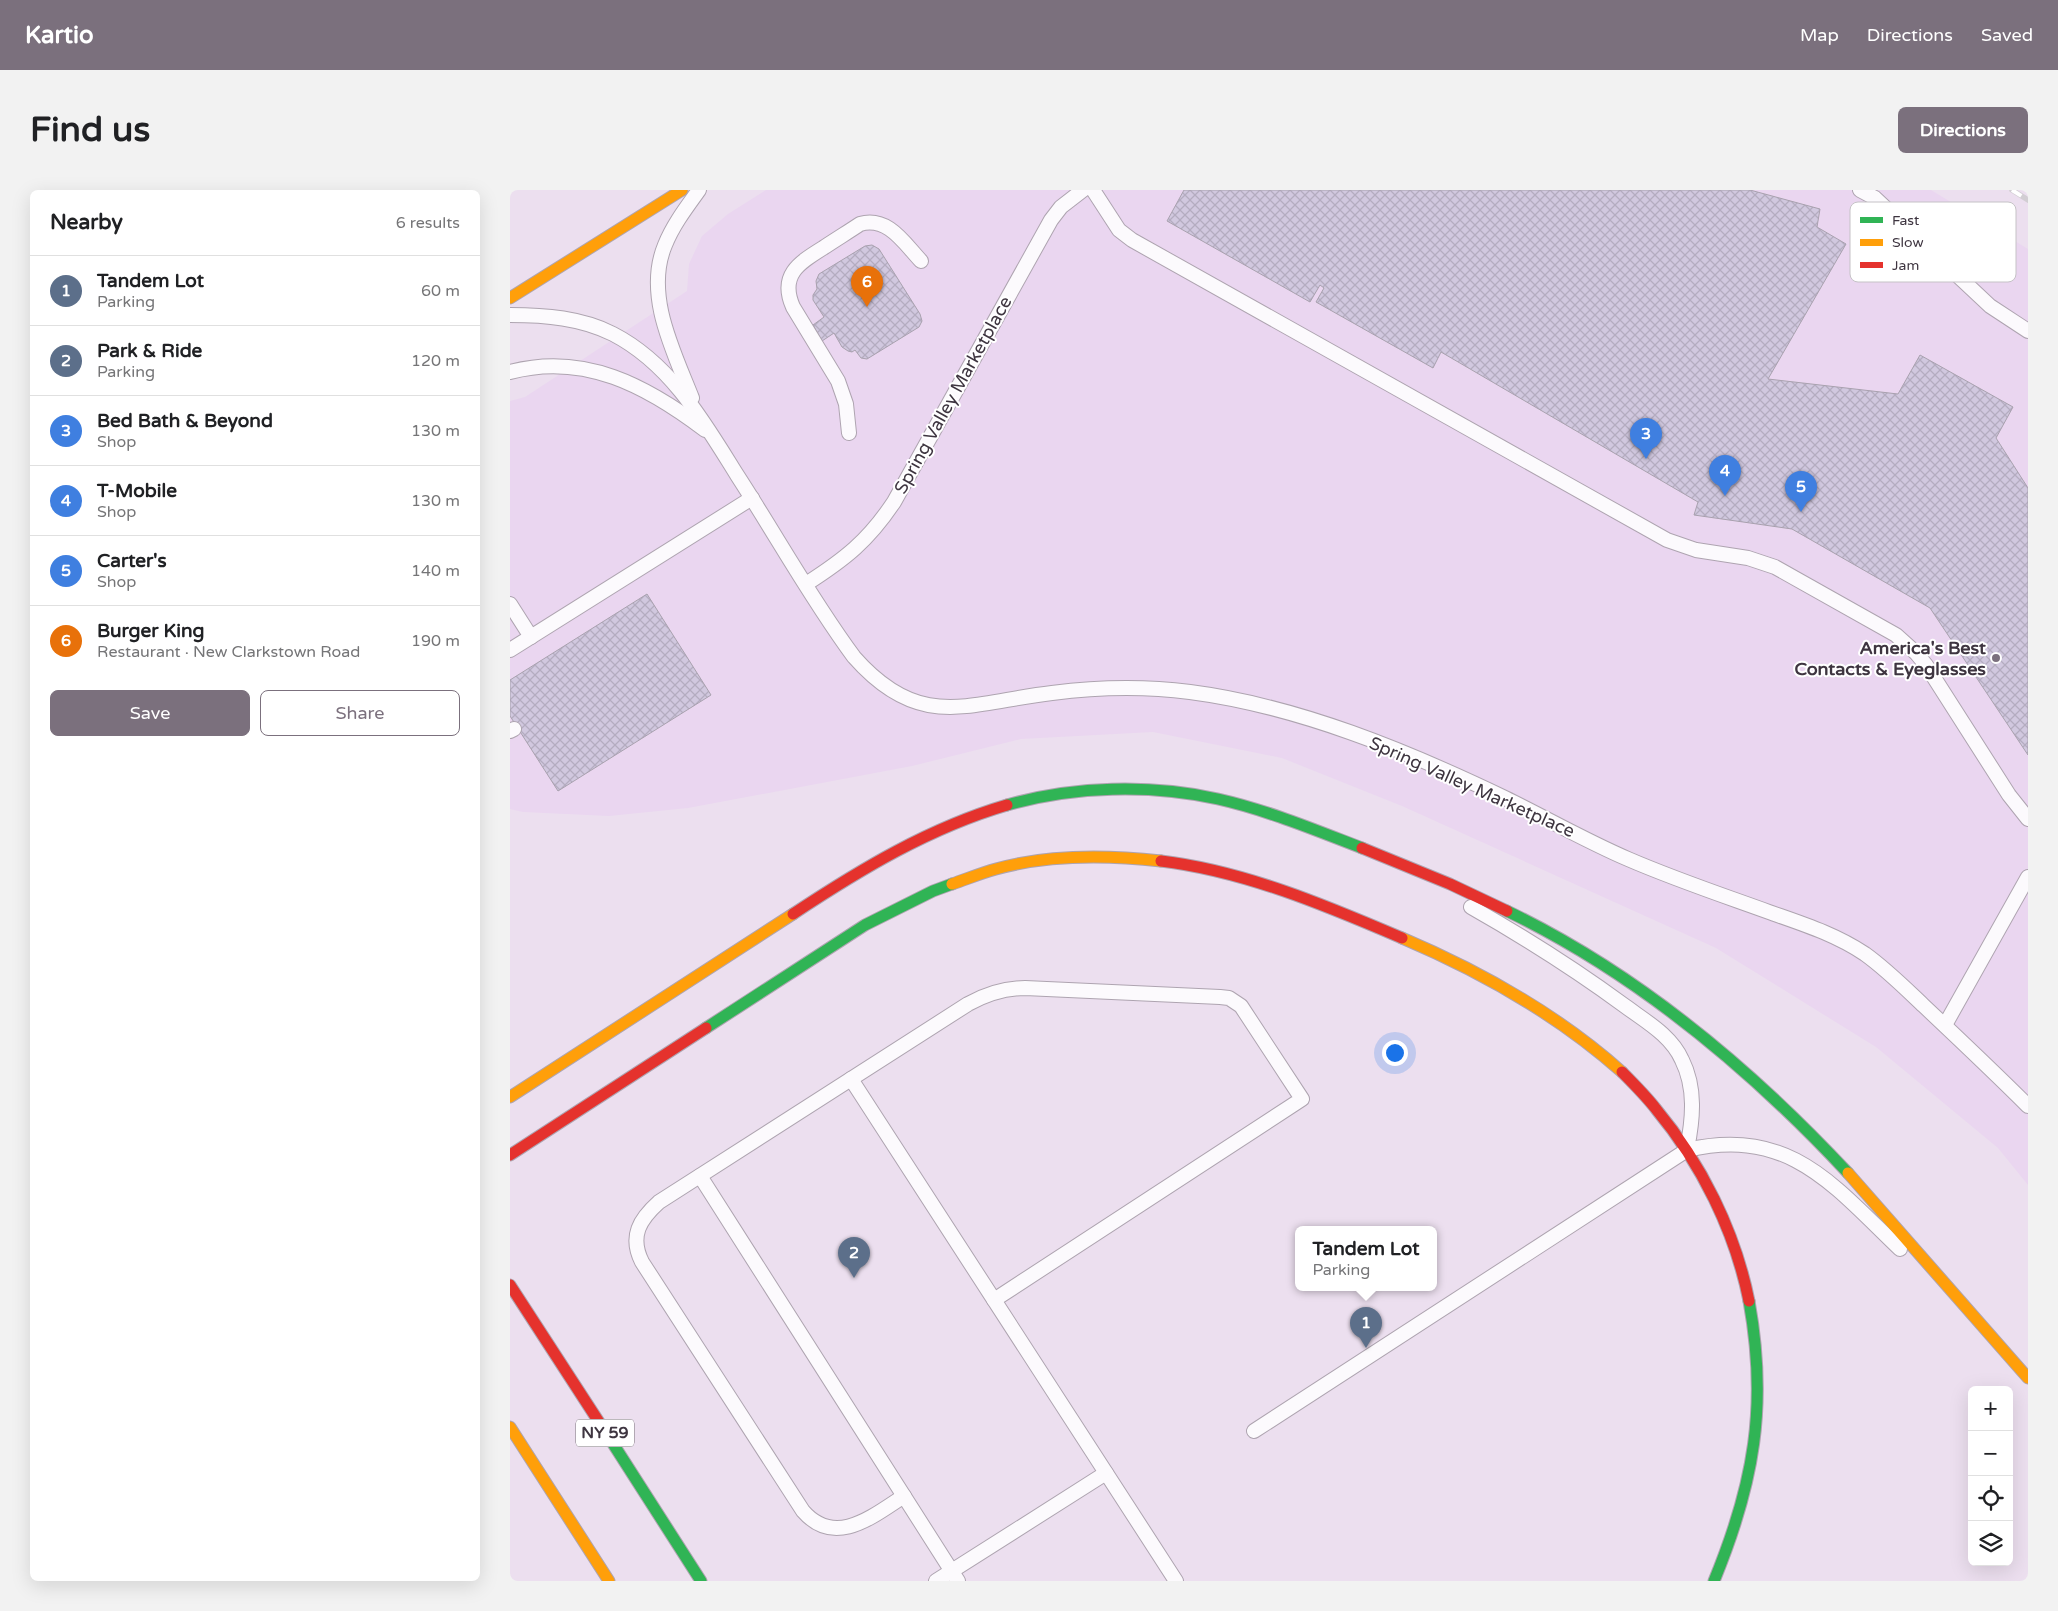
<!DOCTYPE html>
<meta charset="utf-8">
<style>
:root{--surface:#fff;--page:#f2f2f2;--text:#202124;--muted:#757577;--line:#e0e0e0;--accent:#7b707d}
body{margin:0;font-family:"Varela Round",sans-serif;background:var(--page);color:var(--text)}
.controls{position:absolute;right:15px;bottom:15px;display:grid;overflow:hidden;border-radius:8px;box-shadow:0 5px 20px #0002}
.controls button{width:45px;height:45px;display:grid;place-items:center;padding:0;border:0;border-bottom:1px solid var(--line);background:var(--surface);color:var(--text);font:25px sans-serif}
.you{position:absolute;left:884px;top:862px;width:18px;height:18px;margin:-12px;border:4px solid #fff;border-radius:50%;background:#1a73e8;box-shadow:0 0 0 8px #1a73e833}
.badge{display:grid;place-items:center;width:32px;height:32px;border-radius:50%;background:var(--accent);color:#fff;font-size:16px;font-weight:700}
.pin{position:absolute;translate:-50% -41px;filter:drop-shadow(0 1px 2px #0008)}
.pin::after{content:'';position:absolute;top:26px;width:18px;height:15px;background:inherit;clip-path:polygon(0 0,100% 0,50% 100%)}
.popup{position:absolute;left:785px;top:1036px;width:142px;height:65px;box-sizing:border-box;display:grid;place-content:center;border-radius:8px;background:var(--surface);filter:drop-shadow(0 1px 4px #0005);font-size:16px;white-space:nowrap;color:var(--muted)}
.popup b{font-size:19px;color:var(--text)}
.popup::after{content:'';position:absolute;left:50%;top:100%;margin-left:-10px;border:10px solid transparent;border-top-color:var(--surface)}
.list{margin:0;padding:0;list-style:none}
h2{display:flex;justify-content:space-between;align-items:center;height:65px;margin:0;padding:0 20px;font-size:21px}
h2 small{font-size:16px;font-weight:400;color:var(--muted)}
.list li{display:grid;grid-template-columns:32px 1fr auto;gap:15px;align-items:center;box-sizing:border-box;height:70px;padding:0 20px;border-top:1px solid var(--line)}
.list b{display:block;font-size:19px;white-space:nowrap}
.list p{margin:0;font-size:16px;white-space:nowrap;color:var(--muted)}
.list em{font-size:16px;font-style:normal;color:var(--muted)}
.actions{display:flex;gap:10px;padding:15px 20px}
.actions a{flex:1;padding:11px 0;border:1px solid var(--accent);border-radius:8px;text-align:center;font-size:18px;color:var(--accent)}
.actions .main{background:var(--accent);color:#fff}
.icon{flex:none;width:28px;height:28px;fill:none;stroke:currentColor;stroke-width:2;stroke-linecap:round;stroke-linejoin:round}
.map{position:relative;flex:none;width:1518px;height:1391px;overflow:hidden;border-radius:8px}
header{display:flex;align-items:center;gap:30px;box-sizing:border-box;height:70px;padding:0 25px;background:var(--accent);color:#fff}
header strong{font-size:24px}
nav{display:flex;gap:28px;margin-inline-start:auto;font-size:18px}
.intro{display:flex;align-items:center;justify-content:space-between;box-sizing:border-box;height:120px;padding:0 30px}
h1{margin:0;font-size:35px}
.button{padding:12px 22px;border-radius:8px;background:var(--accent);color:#fff;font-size:18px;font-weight:700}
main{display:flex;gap:30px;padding:0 30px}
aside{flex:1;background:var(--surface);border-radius:8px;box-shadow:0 5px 20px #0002}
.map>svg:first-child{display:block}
</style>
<header>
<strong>Kartio</strong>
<nav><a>Map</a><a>Directions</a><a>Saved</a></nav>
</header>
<div class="intro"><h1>Find us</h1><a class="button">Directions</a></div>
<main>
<aside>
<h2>Nearby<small>6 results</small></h2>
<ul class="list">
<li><span class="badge" style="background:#5c6f8a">1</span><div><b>Tandem Lot</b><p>Parking</p></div><em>60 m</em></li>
<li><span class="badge" style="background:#5c6f8a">2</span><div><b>Park &amp; Ride</b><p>Parking</p></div><em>120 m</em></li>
<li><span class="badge" style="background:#3f7fe0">3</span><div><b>Bed Bath &amp; Beyond</b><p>Shop</p></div><em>130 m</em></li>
<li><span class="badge" style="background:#3f7fe0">4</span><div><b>T-Mobile</b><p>Shop</p></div><em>130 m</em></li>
<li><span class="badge" style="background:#3f7fe0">5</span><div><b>Carter's</b><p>Shop</p></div><em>140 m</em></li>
<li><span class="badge" style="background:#e8710a">6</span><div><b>Burger King</b><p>Restaurant · New Clarkstown Road</p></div><em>190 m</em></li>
</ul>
<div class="actions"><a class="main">Save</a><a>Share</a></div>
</aside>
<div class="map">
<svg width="1518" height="1391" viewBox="0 0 1518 1391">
<defs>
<pattern id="building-cross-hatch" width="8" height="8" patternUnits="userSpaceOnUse" patternTransform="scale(1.25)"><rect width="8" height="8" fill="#d1c8df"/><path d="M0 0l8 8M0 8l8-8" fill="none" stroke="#b4acc0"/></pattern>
</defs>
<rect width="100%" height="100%" fill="#ecdfef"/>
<polygon fill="#ead6f0" points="256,0 1421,0 1518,59 1518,995 1488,958 1366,857 1206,758 892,616 772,568 643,542 511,549 402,576 178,618 99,626 13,622 0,619 0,211 15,207 177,101 179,74 192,46 218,24"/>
<g fill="url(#building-cross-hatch)" stroke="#a8a1ae">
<polygon points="674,0 1240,0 1310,19 1307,37 1336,54 1258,189 1388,204 1410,165 1503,217 1486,248 1518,298 1518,565 1420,418 1282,339 1184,325 1188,312 931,162 923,178 806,112 814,98 810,95 800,112 657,31"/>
<polygon points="362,55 369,59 410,124 412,131 409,137 357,169 351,168 345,160 342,162 338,161 332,157 324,143 312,151 303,135 314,127 303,110 303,105 307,99 306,91 309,84 355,56"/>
<polygon points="137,404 201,505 48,601 0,526 0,490"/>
</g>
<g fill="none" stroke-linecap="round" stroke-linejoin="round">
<defs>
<g id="lane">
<polyline points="583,0 609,40 622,50 1157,350 1186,360 1238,368 1265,377 1386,445 1406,463 1416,475 1499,605 1518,629"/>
<polyline points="1350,0 1365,8 1480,116 1518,141"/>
<path d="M0,125c35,0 72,3 103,19 58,30 91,88 124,141 39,60 74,124 117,182 66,75 114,46 198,36 46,-6 92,-7 138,-1 108,14 217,59 315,106 41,20 81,43 123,61 46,20 94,36 141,53 34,12 66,22 96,42 21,15 40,34 59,52 35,33 70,66 104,100"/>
<path d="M0,182c74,-20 137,14 195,58"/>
<path d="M182,208c-18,-46 -48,-103 -27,-153 8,-20 21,-37 34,-55"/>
<path d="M339,243l-3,-29 -8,-23 -45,-74c-14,-32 6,-44 30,-59 12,-8 25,-16 37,-24 28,-8 44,19 61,37"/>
<path d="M296,394c39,-25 62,-43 88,-82l157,-282 10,-13 22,-17"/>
<polyline points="0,414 21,447"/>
<polyline points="0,460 242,308"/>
<polyline points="0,541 4,539"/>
<path d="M961,717c53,30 105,63 154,99 20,15 46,29 57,54 14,28 11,59 5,89"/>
<polyline points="1435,835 1518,687"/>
<polyline points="341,889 666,1391"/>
<polyline points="190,986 448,1391"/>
<path d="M744,1241l433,-281c102,-24 146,35 213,99"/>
<path d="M394,1306c-31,20 -69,52 -101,15l-161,-249c-13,-26 -2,-43 17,-60l309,-198c18,-10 36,-16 57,-16l195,9 9,1 12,8 61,93 -308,201"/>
<polyline points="426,1391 596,1283"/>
</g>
<g id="fast">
<path d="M497,615c67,-19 143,-21 211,-6 49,11 97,31 144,49"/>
<path d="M997,721c131,63 243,157 341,262"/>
<polyline points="196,838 355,735 423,701 442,694"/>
<polyline points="100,1249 191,1391"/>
<path d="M1204,1391c40,-97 54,-176 35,-280"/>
</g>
<g id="slow">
<polyline points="0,108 172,0"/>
<path d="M442,694c15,-5 29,-11 44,-15 53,-15 110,-14 165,-8"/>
<path d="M892,748c80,34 155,76 220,134"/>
<polyline points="0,907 283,724"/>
<polyline points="1338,983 1518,1188"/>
<polyline points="0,1237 99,1391"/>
</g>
<g id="jam">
<polyline points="852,658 940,694 997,721"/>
<path d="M651,671c83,10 164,44 241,77"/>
<path d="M283,724c68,-45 136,-86 214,-109"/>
<path d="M1112,882c12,12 24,24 34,37 45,54 79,122 93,192"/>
<polyline points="0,965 196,838"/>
<polyline points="0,1095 100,1249"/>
</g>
</defs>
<use href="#lane" stroke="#aea4b0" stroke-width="16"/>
<use href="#fast" stroke="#aea4b0" stroke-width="13"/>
<use href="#slow" stroke="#aea4b0" stroke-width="13"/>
<use href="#jam" stroke="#aea4b0" stroke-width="13"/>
<use href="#lane" stroke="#fcfafd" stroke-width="14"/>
<use href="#fast" stroke="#30b455" stroke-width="11"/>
<use href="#slow" stroke="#ff9f0a" stroke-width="11"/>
<use href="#jam" stroke="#e5322d" stroke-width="11"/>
<defs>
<polyline id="rail" points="1502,0 1518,10"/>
</defs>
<use href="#rail" stroke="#d2ced3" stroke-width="5.5"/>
<use href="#rail" stroke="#fff" stroke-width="4" stroke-dasharray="11" stroke-linecap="butt"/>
</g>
<circle fill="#7b707d" stroke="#fff" stroke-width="2" cx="1486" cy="468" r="5"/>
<g text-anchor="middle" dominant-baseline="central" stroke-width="4" stroke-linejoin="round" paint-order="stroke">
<rect fill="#fff" stroke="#787279" stroke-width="1" x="66" y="1229.5" width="58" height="27" rx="4"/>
<g font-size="16" font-weight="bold" fill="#3e3540">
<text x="95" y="1243">NY 59</text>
</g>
<g font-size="18" fill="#3e3540" stroke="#fff">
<text transform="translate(443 205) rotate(-61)">Spring Valley Marketplace</text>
<text transform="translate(962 597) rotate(24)">Spring Valley Marketplace</text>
</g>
<g font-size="18" font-weight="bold" fill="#3e3540" stroke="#fff" text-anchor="end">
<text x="1476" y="458">America's Best<tspan x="1476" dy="21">Contacts &amp; Eyeglasses</tspan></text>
</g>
</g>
<rect x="1340" y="12" width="166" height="80" rx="8" fill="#fff" stroke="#c5c2c6" stroke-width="1"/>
<rect x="1350" y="27" width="23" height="6" fill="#30b455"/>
<rect x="1350" y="49" width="23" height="7" fill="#ff9f0a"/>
<rect x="1350" y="72" width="23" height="6" fill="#e5322d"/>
<g font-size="14" fill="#3e3540">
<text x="1382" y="35">Fast</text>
<text x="1382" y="57">Slow</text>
<text x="1382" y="80">Jam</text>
</g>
</svg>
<div class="controls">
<button>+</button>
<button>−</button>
<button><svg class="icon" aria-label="locate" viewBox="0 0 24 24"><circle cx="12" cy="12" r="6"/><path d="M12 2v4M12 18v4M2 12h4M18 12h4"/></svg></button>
<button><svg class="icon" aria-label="layers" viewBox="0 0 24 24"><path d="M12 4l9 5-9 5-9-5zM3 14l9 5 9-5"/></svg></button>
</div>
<div class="you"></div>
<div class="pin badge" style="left:856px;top:1158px;background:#5c6f8a">1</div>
<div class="popup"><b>Tandem Lot</b>Parking</div>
<div class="pin badge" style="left:344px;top:1088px;background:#5c6f8a">2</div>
<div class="pin badge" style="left:1136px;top:269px;background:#3f7fe0">3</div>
<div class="pin badge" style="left:1215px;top:306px;background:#3f7fe0">4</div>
<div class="pin badge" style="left:1291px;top:322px;background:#3f7fe0">5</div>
<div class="pin badge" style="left:357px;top:117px;background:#e8710a">6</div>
</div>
</main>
